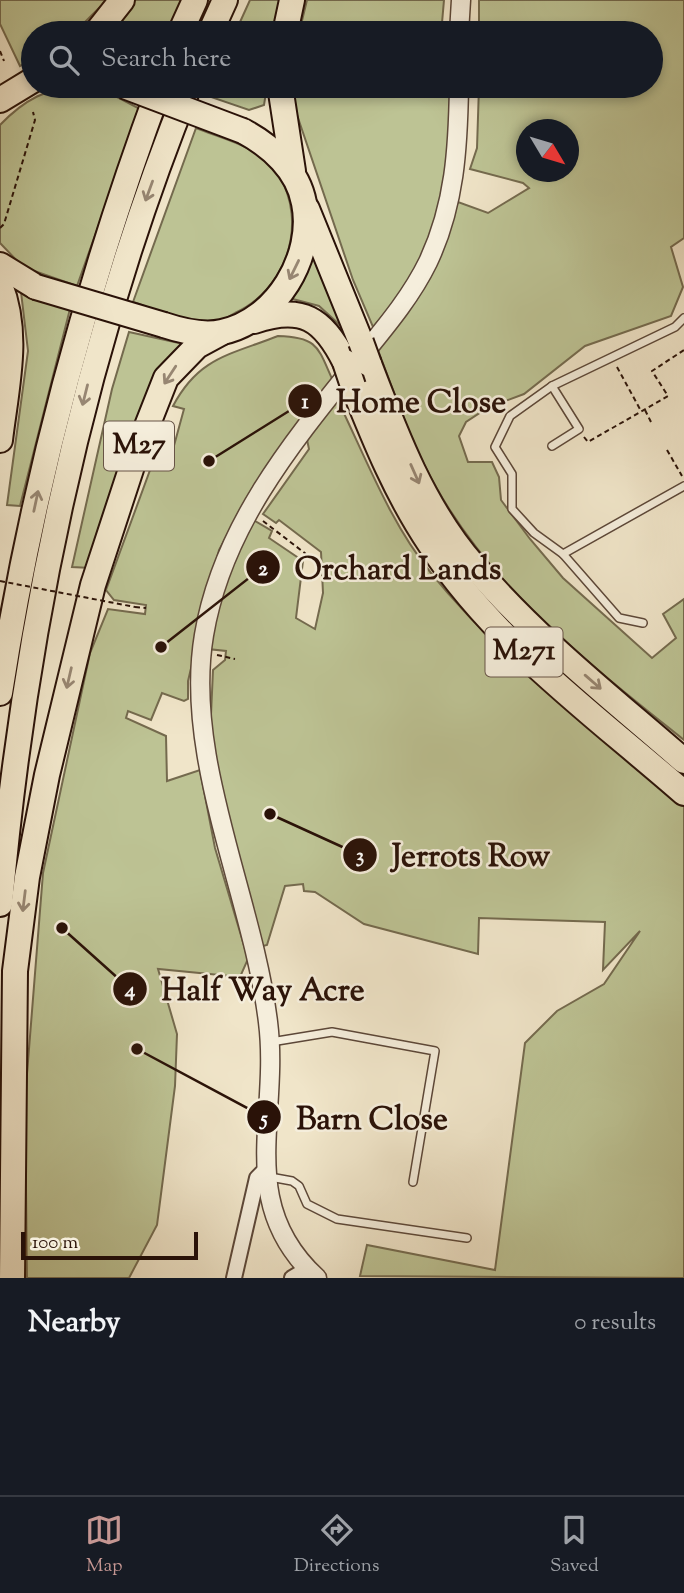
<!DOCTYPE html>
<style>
:root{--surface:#171b24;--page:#242831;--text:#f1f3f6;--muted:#9ea1a6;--line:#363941;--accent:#c59692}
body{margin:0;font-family:"Sorts Mill Goudy",serif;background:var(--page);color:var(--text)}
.compass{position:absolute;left:516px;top:119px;width:63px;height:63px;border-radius:50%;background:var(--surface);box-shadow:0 4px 10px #0003;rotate:128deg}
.scale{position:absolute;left:21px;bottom:18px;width:177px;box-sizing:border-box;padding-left:7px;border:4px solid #2a1208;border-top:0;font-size:19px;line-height:24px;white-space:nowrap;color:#2a1208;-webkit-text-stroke:5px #f5eedc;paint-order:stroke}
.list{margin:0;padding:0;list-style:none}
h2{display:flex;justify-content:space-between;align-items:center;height:91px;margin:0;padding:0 28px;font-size:30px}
h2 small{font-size:23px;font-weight:400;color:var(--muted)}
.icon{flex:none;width:38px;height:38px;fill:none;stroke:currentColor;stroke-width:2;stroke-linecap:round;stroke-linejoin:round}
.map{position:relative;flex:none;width:684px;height:1278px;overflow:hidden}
.search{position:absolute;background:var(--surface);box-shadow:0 4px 10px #0003;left:21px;right:21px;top:21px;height:77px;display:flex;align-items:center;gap:18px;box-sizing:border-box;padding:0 24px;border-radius:38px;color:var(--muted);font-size:26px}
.sheet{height:217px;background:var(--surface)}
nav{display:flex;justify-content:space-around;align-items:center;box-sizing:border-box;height:98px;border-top:2px solid var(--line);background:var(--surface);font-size:19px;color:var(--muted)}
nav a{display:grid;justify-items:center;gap:4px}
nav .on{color:var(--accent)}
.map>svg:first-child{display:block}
</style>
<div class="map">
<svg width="684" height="1278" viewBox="0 0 684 1278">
<rect width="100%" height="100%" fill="#f0e5c9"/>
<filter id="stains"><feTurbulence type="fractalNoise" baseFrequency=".00286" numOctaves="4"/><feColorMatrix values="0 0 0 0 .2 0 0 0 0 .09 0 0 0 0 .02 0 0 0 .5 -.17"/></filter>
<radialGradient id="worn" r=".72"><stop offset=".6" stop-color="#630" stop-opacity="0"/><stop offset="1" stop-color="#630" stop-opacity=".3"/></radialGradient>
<g fill="#bdc394" stroke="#746a4e" stroke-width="2" fill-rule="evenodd">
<polygon points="0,0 107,0 74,33 33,33 33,58 20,66 0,24"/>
<polygon points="134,0 182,0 168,33 106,33"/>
<polygon points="250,0 289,0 277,33 235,33"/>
<polygon points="307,0 444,0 442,23 452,26 454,33 299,33"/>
<path d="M479,0h205v238l-13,9 12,40 -12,29 -86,30 -61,48 -35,13 -23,15 -7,14 9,26h24l7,15 2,23 29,39 33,39 89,80 24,-20 -13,-24 21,-15v141c-91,-73 -190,-149 -248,-253 -25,-44 -42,-95 -60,-142l63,-95 19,-48 30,11 41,-25 -6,-5 -53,-14 7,-21 2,-62h172v-53h-172zM526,130h42v42h-42z"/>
<path d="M83,86l17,2 40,21 -63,177 -54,-19 -23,-24v-118c24,-25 47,-38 83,-39z"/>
<polygon points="212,86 267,86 264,105 249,110 208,96"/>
<path d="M292,86h163c-4,36 -2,78 -11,114 -11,47 -38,91 -71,127l-20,-47 -57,-168z"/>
<path d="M196,128c27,11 66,19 82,46 31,49 8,116 -43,139 -5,3 -13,8 -19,9 -26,4 -58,-12 -83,-20z"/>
<polygon points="311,241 343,321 341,326 319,306 289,298 304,280"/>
<polygon points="21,292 70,309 20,506 7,505 28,351"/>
<polygon points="129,332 188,345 91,568 72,567 112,389"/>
<path d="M278,336c42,1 40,13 56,47l-86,114 -29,53 -31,131v18l-4,2 -22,-8 -11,27 -23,-9 -2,7 40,18 1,45 33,-11 15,78 33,111 -8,18 -82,-8 19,65 -2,52 -18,139 -28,53h-102l-2,-179 18,-226 47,-220 18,-44 37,5 1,-9 -32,-5 -8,-10 47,-128 16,2 15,-55 -11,-3c26,-49 57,-51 105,-70z"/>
<path d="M332,400l8,5c27,56 51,119 91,168 72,89 166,159 253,233v472l-324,-2 7,-31 128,25 30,-227 32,-32 47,-27 36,-53 -37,39 2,-48 -126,-4 -1,36 -114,-30 -49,-32 -11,-1 -1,-7 -18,2 -18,59 -8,2 -49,-210 3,-67 12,-10 1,-9 -18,-2 5,-34 37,-97 22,13 -3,7 34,23 -7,57 19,11 8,-36 -2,-41 -42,-32 -3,3 -13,-9 46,-65 -3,-14z"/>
</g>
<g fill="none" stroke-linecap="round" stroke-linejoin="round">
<defs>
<g id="service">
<polyline points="552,386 579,429 552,446"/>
<polyline points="563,554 684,486"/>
<polyline points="643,623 619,618 563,554 534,533 512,509 512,474 495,447 510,416 552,386 675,327 684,318"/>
<polyline points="271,1042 332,1032 435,1051 413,1182"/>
<polyline points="270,1177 292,1181 299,1186 307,1204 337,1219 467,1238"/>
</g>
<g id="minor">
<polyline points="234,1278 257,1178 265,1170"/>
<polyline points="292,1278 307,1269"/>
</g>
<g id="tertiary">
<polyline points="459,33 461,0"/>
<path d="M317,1278c-82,-75 -37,-161 -49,-256 -15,-125 -85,-263 -64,-387 18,-107 86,-190 153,-273 25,-31 53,-63 71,-100 27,-57 30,-114 31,-176"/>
</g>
<g id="motorway">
<polyline points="96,33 122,0"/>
<polyline points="180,33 195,0"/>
<polyline points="210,33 225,0"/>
<polyline points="285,33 292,0"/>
<polyline points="280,86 293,171"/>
<polyline points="0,100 33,80"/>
<polyline points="307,209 361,342"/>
<polyline points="0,265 36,287"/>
<path d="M0,285c20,49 6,104 0,155"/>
<path d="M254,321c48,-16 69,-3 91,41"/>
<path d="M164,325c18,6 40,11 58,7 54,-11 93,-76 82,-129 -6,-33 -33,-57 -61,-72"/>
<path d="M369,364c27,71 55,145 105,202 62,73 139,133 210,195"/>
<path d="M353,386c22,55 44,109 77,158 64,99 166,172 254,249"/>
<path d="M0,693c32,-208 87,-410 160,-607"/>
<path d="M0,904c25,-281 83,-556 189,-818"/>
<polyline points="12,1278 15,971 27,877 47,775 93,585 136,454 166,378 197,346 221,333"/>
</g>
</defs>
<use href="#service" stroke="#5c4738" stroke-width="10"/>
<use href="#minor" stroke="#5c4738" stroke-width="18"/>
<use href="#tertiary" stroke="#5c4738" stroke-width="21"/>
<use href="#motorway" stroke="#2a1208" stroke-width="28"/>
<g stroke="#2a1208" stroke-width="2" stroke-dasharray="5 3.5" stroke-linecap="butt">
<polyline points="0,51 4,61"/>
<polyline points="0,228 4,224 35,120 33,112"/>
<polyline points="617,367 641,411"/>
<polyline points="645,410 651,422"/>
<polyline points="584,437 588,442 668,396 652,371 684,350"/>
<polyline points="667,450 682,476"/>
<polyline points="263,521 306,554"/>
<polyline points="135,607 146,608"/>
<polyline points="217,655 235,659"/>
</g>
<use href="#service" stroke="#f5eedc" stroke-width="7"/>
<use href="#minor" stroke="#f5eedc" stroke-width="14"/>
<use href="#tertiary" stroke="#f5eedc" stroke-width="18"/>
<use href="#motorway" stroke="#f0e5c9" stroke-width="24"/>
<defs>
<g id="motorway-bridge">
<polyline points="124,86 243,131"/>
<polyline points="36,287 164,325"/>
<polyline points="361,342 369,364"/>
<polyline points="345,362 353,386"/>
</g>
</defs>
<use href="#motorway-bridge" stroke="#2a1208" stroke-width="28" stroke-linecap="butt"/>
<polyline stroke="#2a1208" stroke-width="2" stroke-dasharray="5 3.5" stroke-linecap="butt" points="0,581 135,607"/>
<use href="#motorway-bridge" stroke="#f0e5c9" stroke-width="24"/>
</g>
<defs><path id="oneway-shaft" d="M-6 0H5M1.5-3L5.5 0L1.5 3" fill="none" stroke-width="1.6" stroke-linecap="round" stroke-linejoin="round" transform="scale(1.75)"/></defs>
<g stroke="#978672">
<use href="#oneway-shaft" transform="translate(149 191) rotate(110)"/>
<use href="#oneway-shaft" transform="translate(294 270) rotate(116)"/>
<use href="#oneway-shaft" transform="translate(170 375) rotate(123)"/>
<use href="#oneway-shaft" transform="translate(85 395) rotate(104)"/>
<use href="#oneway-shaft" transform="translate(415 474) rotate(66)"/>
<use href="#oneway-shaft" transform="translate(36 501) rotate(-78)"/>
<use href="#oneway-shaft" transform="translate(69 678) rotate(103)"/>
<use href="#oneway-shaft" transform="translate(593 682) rotate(41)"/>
<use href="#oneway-shaft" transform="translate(24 901) rotate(97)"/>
</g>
<g text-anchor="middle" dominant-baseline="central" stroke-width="5" stroke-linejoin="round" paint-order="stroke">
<g fill="#f5eedc" stroke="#675448" stroke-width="2">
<rect x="104" y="421.5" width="70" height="49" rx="5"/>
<rect x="485.5" y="627.5" width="77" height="49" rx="5"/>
</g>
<g font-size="28" font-weight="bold" fill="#2a1208">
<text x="139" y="446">M27</text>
<text x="524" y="652">M271</text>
</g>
</g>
<path fill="none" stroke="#2a1208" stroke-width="2.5" d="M209 461L305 401M161 647L263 567M270 814L360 855M62 928L130 989M137 1049L264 1117"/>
<g fill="#2a1208" stroke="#f5eedc" stroke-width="2.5">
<circle cx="209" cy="461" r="7"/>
<circle cx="161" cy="647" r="7"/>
<circle cx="270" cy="814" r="7"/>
<circle cx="62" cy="928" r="7"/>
<circle cx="137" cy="1049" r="7"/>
<circle cx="305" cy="401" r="18"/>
<circle cx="263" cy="567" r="18"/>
<circle cx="360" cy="855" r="18"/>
<circle cx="130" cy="989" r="18"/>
<circle cx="264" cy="1117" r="18"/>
</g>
<g font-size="21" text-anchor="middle" font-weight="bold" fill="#fff">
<text x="305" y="408">1</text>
<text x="263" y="575">2</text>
<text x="360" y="862">3</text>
<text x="130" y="996">4</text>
<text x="264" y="1125">5</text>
</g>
<g font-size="32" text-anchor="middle" font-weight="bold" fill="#2a1208" stroke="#f5eedc" stroke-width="5" stroke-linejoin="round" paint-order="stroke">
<text x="421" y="412">Home Close</text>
<text x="398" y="579">Orchard Lands</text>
<text x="471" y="866">Jerrots Row</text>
<text x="263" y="1000">Half Way Acre</text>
<text x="372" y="1129">Barn Close</text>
</g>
<rect width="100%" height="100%" filter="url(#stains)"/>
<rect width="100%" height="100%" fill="url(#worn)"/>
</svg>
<svg class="compass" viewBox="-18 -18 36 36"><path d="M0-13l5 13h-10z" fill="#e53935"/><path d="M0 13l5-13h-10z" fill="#9ea1a6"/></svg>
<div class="scale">100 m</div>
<div class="search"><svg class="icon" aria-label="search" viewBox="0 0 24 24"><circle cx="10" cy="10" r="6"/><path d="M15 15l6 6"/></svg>Search here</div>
</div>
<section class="sheet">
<h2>Nearby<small>0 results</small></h2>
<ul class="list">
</ul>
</section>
<nav>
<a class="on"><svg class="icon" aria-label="map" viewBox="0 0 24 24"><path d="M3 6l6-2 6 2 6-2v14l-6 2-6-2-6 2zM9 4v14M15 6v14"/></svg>Map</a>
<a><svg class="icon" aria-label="directions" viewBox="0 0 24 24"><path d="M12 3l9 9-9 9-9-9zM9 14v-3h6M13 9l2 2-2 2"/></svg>Directions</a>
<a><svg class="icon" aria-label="saved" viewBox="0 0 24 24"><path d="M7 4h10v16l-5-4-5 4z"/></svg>Saved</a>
</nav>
